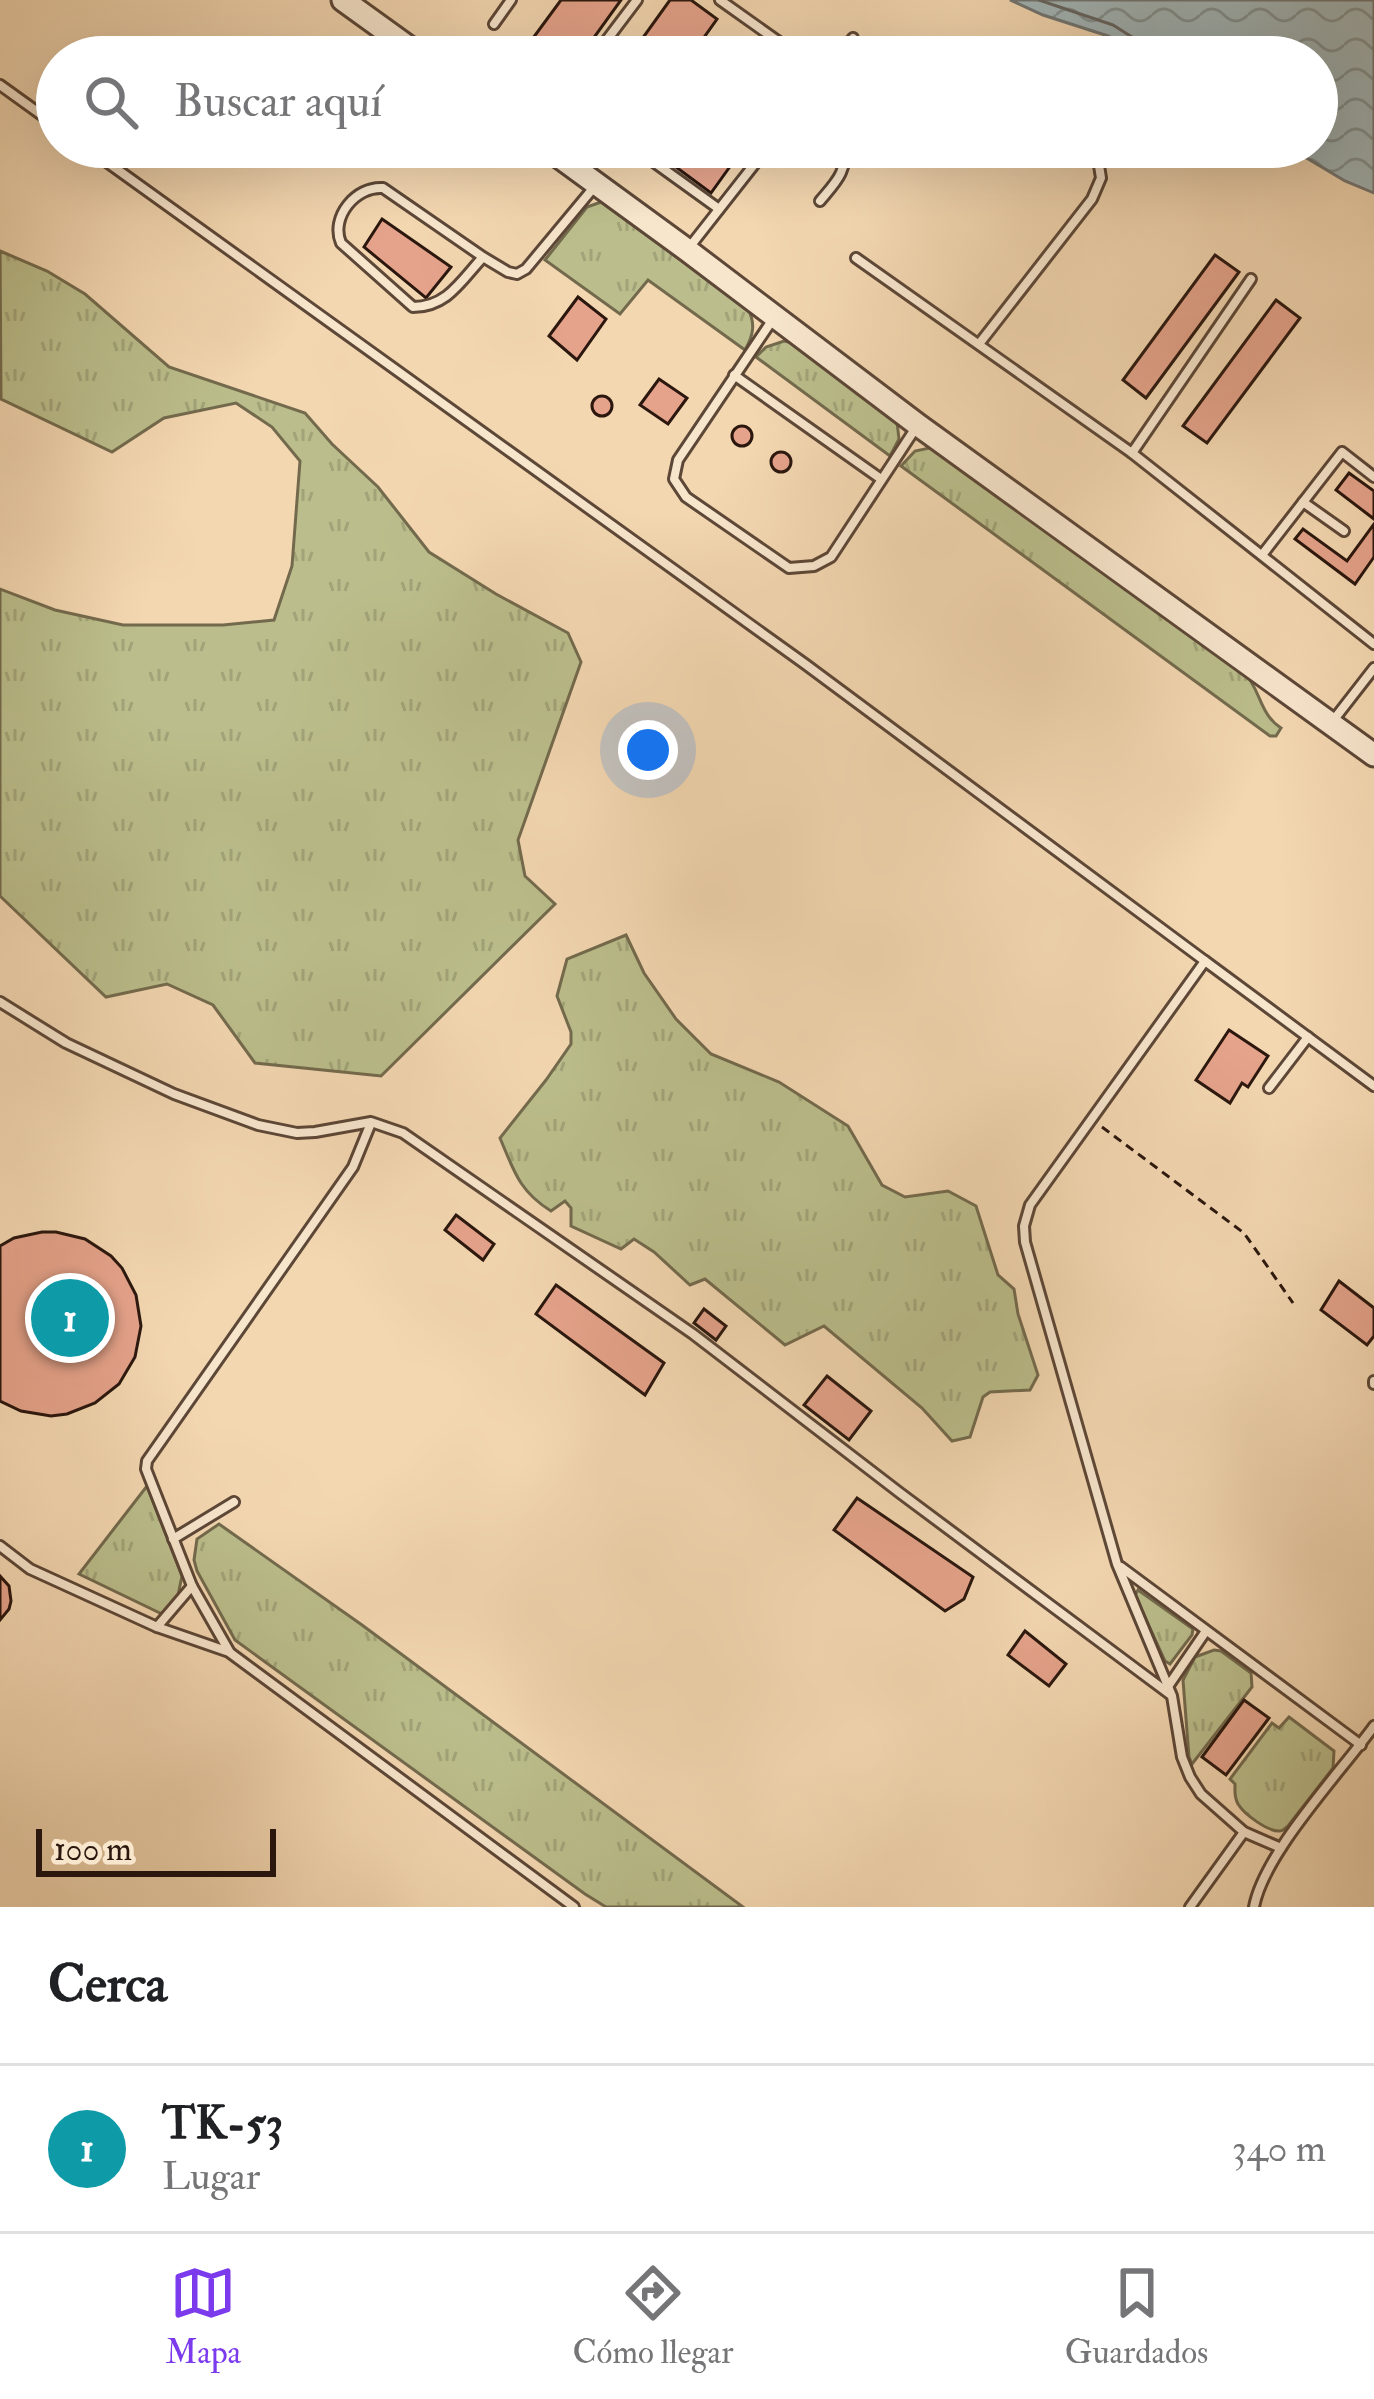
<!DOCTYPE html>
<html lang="es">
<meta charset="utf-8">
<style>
:root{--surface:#fff;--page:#f6f6f6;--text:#202124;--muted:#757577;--line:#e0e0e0;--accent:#7c3aed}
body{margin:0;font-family:"IM FELL Double Pica",serif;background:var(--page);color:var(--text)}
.scale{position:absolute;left:36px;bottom:30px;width:240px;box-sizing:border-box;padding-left:12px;border:6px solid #2b170e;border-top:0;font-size:33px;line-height:42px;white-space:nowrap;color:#2b170e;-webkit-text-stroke:9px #f7e5cc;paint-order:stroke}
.you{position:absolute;left:648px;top:750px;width:42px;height:42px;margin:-30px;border:9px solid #fff;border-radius:50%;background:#1a73e8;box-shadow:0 0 0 18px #1a73e833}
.badge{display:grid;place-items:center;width:78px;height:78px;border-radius:50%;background:var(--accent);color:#fff;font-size:39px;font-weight:700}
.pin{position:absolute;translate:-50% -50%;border:6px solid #fff;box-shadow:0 3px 12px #0006}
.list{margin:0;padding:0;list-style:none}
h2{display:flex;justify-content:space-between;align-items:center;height:156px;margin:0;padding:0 48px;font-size:51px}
h2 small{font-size:39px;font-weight:400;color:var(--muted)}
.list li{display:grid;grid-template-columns:78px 1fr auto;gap:36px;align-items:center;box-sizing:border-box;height:168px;padding:0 48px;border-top:3px solid var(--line)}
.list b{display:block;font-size:45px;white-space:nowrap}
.list p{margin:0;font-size:39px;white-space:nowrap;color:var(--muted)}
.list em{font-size:39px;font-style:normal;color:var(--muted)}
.icon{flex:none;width:66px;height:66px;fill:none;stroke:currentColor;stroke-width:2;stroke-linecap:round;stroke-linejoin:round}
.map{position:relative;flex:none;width:1374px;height:1907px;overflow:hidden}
.search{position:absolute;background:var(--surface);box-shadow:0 12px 48px #0002;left:36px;right:36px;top:36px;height:132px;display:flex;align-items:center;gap:30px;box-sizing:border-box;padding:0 42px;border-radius:66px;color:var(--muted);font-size:45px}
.sheet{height:324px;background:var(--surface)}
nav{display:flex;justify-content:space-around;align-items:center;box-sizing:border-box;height:168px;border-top:3px solid var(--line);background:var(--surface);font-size:33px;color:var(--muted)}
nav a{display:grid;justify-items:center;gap:6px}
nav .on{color:var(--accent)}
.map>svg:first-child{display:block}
</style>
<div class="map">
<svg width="1374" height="1907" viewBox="0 0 1374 1907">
<defs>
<pattern id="grass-tufts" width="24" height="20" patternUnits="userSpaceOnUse" patternTransform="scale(3)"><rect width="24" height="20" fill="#bbbe8c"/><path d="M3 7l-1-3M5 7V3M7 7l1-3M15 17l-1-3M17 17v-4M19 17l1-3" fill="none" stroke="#a1a378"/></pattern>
<pattern id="water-waves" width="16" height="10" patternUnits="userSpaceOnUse" patternTransform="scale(3)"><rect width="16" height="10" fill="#a1b6b8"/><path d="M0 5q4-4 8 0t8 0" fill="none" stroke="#839394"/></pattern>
</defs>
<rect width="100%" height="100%" fill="#f3d7b1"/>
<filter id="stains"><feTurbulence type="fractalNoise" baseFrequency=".00167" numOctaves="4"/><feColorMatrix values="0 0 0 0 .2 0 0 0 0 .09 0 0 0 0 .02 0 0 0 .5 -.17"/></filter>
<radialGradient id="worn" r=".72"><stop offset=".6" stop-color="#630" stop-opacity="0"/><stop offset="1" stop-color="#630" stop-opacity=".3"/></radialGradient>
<g fill="url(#grass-tufts)" stroke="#736a4d" stroke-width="3">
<path d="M601,202l147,107c8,15 5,27 -3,41l-97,-70 -28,34 -75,-54 42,-53z"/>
<polygon points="0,251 47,271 85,294 169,367 305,413 332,444 378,487 429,552 496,594 568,633 581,662 518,840 525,876 555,904 381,1076 255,1063 213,1005 167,984 106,997 0,896 0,589 55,610 123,625 223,625 274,620 292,566 300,461 272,427 236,403 164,418 112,452 1,399"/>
<polygon points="784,341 793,343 897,422 899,439 890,456 756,357 766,347"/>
<path d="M934,447l309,224c18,18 16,43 38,57l-5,8h-6l-369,-270 14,-15z"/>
<path d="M626,935l18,38 32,46 35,35 68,28 69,44 34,59 23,12 43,-6 28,15 22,69 16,14 4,25 20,61 -8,15 -40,2 -7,5 -13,40 -18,4 -30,-33 -98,-82 -39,19 -80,-66 -15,6 -36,-33 -20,-13 -13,10 -50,-23v-18l-6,-7 -14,10c-32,-20 -37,-40 -51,-73l46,-58 25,-36v-12l-14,-36 10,-37z"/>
<polygon points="147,1486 182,1576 177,1600 162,1614 79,1574"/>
<polygon points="219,1524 362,1625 743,1907 606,1907 585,1894 235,1640 197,1571 194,1560 197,1539"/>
<polygon points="1138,1590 1193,1629 1192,1635 1170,1664 1165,1661 1135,1595"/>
<polygon points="1214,1650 1221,1651 1251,1673 1252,1687 1192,1764 1189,1757 1183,1680 1195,1657"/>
<path d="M1289,1717l45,34 -1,17 -45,58c-3,2 -5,5 -8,5 -12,1 -36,-17 -42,-27 -4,-7 -3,-13 -3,-20l-5,-5 42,-56 7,5z"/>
</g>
<polygon fill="url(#water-waves)" stroke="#727674" stroke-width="3" points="1010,0 1374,0 1374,193 1345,181 1295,151 1292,147 1317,147 1317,57 1144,57 1108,36 1043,15"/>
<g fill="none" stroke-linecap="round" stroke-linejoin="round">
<polyline stroke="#666663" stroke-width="3" points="1039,0 1113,25 1143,44 1146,57"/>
</g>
<g fill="#e5a38b" stroke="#2b170e" stroke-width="3">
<polygon points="561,0 621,0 580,57 527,57 522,53"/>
<polygon points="670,0 691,0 717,19 690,57 629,57"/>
<polygon points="746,41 767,57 734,57"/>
<polygon points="668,147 744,147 711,193 661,156"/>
<polygon points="382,219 451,267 426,298 364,247"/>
<polygon points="1215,255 1239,272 1146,398 1123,380"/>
<polygon points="578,297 606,319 577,360 549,336"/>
<polygon points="1276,300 1300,318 1207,443 1183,426"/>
<polygon points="659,379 687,398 668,424 640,405"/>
<circle cx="602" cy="406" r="10"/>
<circle cx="742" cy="436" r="10"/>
<circle cx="781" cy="462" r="10"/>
<polygon points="1349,473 1374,491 1374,519 1336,490"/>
<polygon points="1374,524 1374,557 1355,584 1295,539 1303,529 1347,561"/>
<polygon points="1229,1030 1268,1056 1248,1087 1242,1083 1230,1103 1196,1080"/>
<polygon points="456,1215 494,1244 483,1260 445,1230"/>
<polygon points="42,1232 56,1232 85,1239 111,1256 122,1268 136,1295 141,1326 135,1357 119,1384 95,1403 67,1414 51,1416 21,1411 0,1401 0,1246 14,1238"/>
<polygon points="1339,1281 1374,1308 1374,1336 1367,1345 1321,1310"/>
<polygon points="556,1285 664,1363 645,1395 536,1314"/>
<polygon points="704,1309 726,1326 716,1340 694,1323"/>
<polygon points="827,1376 871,1411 849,1440 804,1405"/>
<polygon points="857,1498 973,1577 964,1599 945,1611 834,1530"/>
<polygon points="0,1576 9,1586 11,1601 9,1609 0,1620"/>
<polygon points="1025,1631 1066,1664 1049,1686 1008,1655"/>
<polygon points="1244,1700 1269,1718 1226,1775 1202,1757"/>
</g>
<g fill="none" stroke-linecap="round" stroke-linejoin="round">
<defs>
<g id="service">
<polyline points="720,0 789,49"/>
<polyline points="494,24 511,0"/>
<polyline points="594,57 637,0"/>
<polyline points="839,57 853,38"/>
<polyline points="0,85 57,126"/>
<polyline points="86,147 805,664 1205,961 1030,1205 1024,1226 1025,1242 1117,1564 1172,1696 1182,1757 1190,1777 1201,1794 1244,1832 1281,1848"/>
<polyline points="633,147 719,209"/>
<path d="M820,201c14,-17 29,-30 23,-54"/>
<polyline points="688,249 768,147"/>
<path d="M483,257c-22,24 -36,50 -70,50l-72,-64c-11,-26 15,-57 42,-55l100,69 25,15 9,2 9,-5 69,-83"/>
<polyline points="856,258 1132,453 1374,644"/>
<polyline points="773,319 678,460 674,479 686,497 789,568 814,566 831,557 917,426"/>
<polyline points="979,344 1092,199 1101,178 1096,147"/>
<polyline points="734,375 881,479"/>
<polyline points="1132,453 1251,279"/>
<polyline points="1303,502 1344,531"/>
<polyline points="1262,555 1342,452 1374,477"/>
<polyline points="1332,722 1374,668"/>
<polyline points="1205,961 1374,1086"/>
<polyline points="0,1002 66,1043 174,1094 258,1125 297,1133 315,1132 371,1122 403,1133 693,1334 900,1493 1171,1695"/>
<polyline points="1269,1088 1308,1037"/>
<polyline points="1374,1381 1374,1384"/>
<polyline points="173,1539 234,1502"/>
<polyline points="0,1546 30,1569 157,1627 229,1652 574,1907"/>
<polyline points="1121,1567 1361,1745"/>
<polyline points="157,1627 192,1586"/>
<polyline points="229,1651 192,1586 146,1469 147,1461 353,1167 371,1123"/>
<polyline points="1169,1685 1206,1631"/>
<polyline points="1190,1907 1244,1832"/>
<path d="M1254,1907c10,-54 86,-134 120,-181"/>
</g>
<g id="tertiary">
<polyline points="343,0 422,57"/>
<polyline points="546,147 687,250 918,425 1374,755"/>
</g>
</defs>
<use href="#service" stroke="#5d4737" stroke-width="14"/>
<use href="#tertiary" stroke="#5d4737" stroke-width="27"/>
<polyline stroke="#2b170e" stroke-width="3" stroke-dasharray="9 6" stroke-linecap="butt" points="1102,1127 1244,1233 1293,1303"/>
<use href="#service" stroke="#f7e5cc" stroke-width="8"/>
<use href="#tertiary" stroke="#f7e5cc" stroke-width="21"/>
</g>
<rect width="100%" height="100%" filter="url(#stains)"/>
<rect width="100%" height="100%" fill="url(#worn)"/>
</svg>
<div class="scale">100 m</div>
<div class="you"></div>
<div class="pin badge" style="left:70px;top:1318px;background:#0f9aa8">1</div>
<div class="search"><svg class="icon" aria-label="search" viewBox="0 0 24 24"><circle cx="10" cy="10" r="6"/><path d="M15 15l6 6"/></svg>Buscar aquí</div>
</div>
<section class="sheet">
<h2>Cerca<small></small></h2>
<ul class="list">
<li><span class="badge" style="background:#0f9aa8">1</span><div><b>TK-53</b><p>Lugar</p></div><em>340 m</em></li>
</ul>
</section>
<nav>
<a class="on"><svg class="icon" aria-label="map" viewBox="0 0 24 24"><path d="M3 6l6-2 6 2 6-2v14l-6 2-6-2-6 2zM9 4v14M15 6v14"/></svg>Mapa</a>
<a><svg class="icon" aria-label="directions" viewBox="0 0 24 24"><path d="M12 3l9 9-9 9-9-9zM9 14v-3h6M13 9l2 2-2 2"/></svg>Cómo llegar</a>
<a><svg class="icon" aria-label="saved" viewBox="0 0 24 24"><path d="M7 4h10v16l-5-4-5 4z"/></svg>Guardados</a>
</nav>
